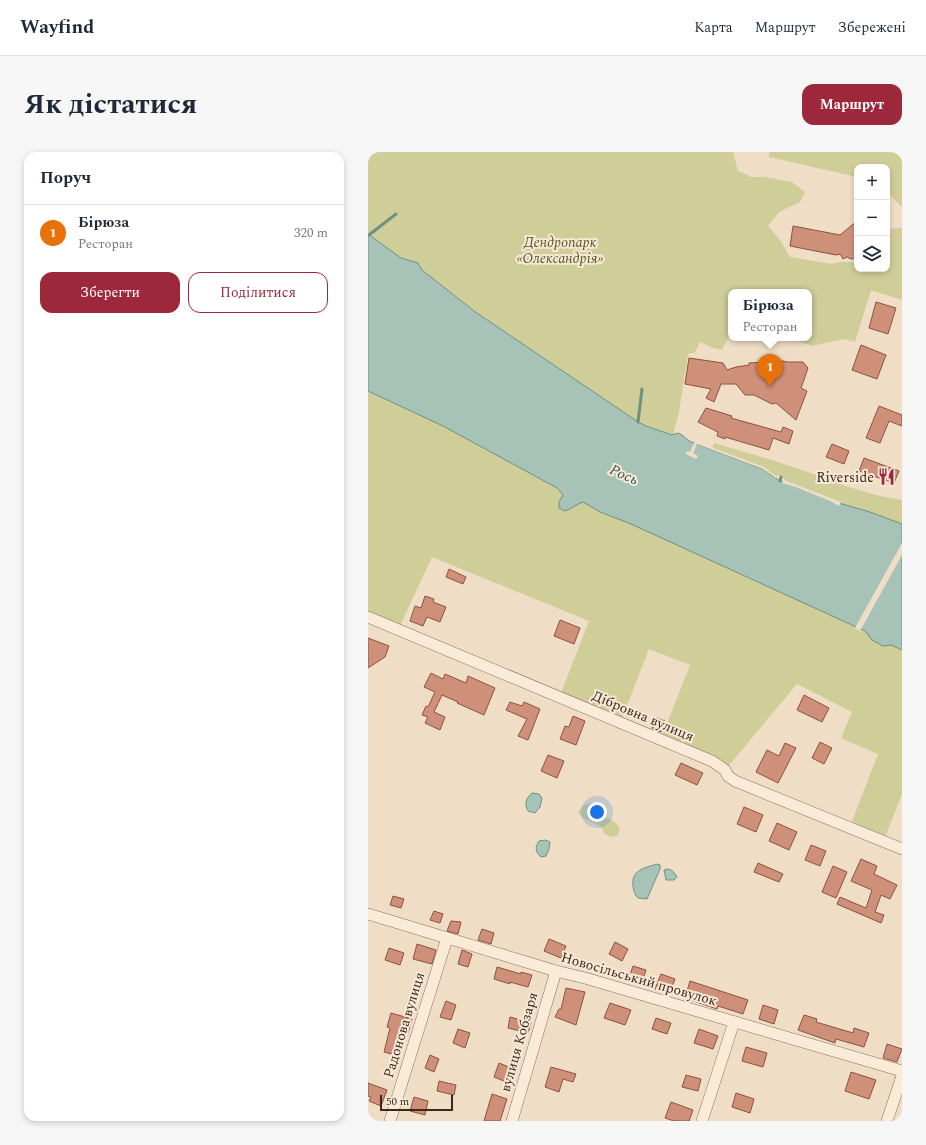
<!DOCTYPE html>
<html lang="uk">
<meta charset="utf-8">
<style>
:root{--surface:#fff;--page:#f6f6f7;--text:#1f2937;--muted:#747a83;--line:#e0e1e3;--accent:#9d283b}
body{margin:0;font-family:Spectral,serif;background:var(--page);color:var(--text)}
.controls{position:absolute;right:12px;top:12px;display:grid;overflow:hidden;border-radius:8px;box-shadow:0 2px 6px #0003}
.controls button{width:36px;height:36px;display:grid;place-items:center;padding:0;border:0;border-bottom:1px solid var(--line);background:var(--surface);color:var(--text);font:20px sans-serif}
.scale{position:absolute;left:12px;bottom:10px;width:73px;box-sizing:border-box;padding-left:4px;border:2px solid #3b281f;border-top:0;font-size:11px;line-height:14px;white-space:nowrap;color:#3b281f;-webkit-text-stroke:3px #f7e8d5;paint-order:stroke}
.you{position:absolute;left:229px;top:660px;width:14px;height:14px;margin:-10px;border:3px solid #fff;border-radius:50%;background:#1a73e8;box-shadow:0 0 0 6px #1a73e833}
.badge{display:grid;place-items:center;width:26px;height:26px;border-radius:50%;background:var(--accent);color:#fff;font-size:13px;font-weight:700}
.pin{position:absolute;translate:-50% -33px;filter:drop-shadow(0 1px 2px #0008)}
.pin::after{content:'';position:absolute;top:21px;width:14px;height:12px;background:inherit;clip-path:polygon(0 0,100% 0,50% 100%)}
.popup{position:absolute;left:360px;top:137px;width:84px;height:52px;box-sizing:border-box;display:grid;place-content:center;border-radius:8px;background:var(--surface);filter:drop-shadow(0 1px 3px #0005);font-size:13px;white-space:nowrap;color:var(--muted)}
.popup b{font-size:15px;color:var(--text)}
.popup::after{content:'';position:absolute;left:50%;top:100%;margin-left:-8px;border:8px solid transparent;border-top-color:var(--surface)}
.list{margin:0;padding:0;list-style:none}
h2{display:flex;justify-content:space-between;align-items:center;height:52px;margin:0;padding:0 16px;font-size:17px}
h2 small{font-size:13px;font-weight:400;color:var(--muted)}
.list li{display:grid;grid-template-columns:26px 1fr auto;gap:12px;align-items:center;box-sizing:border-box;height:56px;padding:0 16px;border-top:1px solid var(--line)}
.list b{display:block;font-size:15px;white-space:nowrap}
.list p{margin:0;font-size:13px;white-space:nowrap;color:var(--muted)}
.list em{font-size:13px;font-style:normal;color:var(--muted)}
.actions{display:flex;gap:8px;padding:12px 16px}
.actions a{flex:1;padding:9px 0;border:1px solid var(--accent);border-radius:12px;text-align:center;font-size:14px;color:var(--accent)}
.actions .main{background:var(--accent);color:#fff}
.icon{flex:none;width:22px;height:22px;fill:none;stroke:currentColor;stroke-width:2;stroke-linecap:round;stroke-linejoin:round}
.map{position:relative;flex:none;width:534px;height:969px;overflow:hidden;border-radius:12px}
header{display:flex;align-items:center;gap:24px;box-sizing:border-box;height:56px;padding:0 20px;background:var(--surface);border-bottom:1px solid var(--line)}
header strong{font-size:19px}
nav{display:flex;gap:22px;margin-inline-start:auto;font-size:14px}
.intro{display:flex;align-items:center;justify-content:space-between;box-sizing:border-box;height:96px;padding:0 24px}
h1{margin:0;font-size:28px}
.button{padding:10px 18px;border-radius:12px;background:var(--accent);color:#fff;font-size:14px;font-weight:700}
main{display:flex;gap:24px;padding:0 24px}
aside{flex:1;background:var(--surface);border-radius:12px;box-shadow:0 2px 6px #0003}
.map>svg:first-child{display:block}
</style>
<header>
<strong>Wayfind</strong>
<nav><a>Карта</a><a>Маршрут</a><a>Збережені</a></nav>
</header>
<div class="intro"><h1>Як дістатися</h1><a class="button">Маршрут</a></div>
<main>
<aside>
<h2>Поруч<small></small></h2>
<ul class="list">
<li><span class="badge" style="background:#e8710a">1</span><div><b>Бірюза</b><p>Ресторан</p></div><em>320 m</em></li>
</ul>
<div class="actions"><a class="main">Зберегти</a><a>Поділитися</a></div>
</aside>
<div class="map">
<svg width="534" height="969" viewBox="0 0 534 969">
<rect width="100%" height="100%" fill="#f0ddc5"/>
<g fill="#cfcd98">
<polygon points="0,0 365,0 370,19 383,25 397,25 424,30 437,40 432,50 411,60 400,74 412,88 422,105 463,112 472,110 489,110 489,117 519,117 519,77 534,76 534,148 503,138 487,190 476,187 444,194 423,186 441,186 441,140 363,140 363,180 354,198 345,196 332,190 327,200 320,202 311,260 305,283 278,274 270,270 106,159 54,118 50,111 33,106 0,82"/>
<polygon points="401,0 534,0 534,55 519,40 519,15 489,15 489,25 401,5"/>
<polygon points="0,239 75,274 189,336 195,343 191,350 203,357 209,352 215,350 232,360 263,372 497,479 504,488 523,493 534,498 534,642 517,685 483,672 510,602 473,586 484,560 429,532 357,618 293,587 322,513 281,497 254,566 193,541 221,469 64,405 30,478 0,465"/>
<path d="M346,291c29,9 57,16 85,26 34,12 67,26 103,31v-1v25l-32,-12 -28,-8 -59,-22 1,-4 -7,-3 -1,3 -13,-9 -51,-20z"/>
<path d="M224,651c5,3 5,9 10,12 7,5 14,5 18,14l-3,7 -6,1 -6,-3 -5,-8 -17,-8 -5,-5c3,-7 7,-9 14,-10z"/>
</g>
<g fill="#a7c3b7" stroke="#6d9283">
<path d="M0,82l33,24 17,5 4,7 52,41 164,111 8,4 26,9 6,-2 4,2 7,6 74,28 17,12 62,23 28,8 32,12v126l-11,-5 -8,1 -11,-6 -7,-9 -234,-107 -31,-12 -17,-10c-7,2 -11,7 -18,9l-6,-3v-6l4,-7 -6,-7 -114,-62 -75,-35z"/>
<path d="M164,641l7,1 3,4 -2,9 -5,6 -7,-2c-4,-7 -2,-13 4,-18z"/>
<path d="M177,688l5,2 -1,7 -3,7 -5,1c-6,-5 -6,-10 -2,-16z"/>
<path d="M289,712l3,1v4l-13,30 -9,-1c-4,-4 -4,-7 -5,-12 -2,-16 11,-18 24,-22z"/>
<path d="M298,717c6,0 8,3 11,8l-3,3h-8l-2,-10z"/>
</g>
<g fill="#f0ddc5">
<polygon points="327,289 396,315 408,324 408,326 395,317 329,292 325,301 330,304 328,307 318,302 319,299 322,300"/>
<polygon points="416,328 473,350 471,354 460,348 427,335 414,331"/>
<polygon points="534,391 534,403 492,479 487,476"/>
</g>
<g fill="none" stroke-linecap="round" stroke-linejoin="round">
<g stroke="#6d9283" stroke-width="3">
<polyline points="1,83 28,62"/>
<polyline points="270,270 274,237"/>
<polyline points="412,329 413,325"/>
</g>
</g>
<g fill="#cf907a" stroke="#8c523f">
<polygon points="489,69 489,106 483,107 479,105 475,107 472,102 468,103 422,94 425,74 472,83"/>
<polygon points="508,150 528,156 520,182 501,176"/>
<polygon points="493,193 518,203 509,227 484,218"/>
<polygon points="321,206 355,211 359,218 368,215 381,213 381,211 414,209 420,210 435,210 440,216 433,236 439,239 428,268 408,251 404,252 386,243 377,243 368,232 353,232 346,250 338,246 343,237 317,232"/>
<polygon points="511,254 534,263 534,274 521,269 512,291 498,286"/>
<polygon points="338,256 364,264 363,266 413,280 415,275 425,279 421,292 405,286 401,298 357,285 357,287 349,284 350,280 330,270"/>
<polygon points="464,292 481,299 476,312 458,305"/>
<polygon points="496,306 531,319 526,331 491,319"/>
<polygon points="81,417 98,425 95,432 78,425"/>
<polygon points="57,444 66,447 65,450 78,455 72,470 59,465 55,474 42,469 47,454 53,456"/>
<polygon points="192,468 212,476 206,492 186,484"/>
<polygon points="0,486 21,494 17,505 0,516"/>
<polygon points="63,521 75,527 77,522 98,531 100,524 127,536 116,563 89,551 90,550 74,543 66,560 77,565 72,578 57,571 60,565 54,563 58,554 60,555 67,540 56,535"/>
<polygon points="436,543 461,556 454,570 429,558"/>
<polygon points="142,550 154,554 156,550 172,557 160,588 150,584 159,567 138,558"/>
<polygon points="205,564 217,569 208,593 192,587 197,574 201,575"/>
<polygon points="288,566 297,569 293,580 284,576"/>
<polygon points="452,590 464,596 456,612 444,606"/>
<polygon points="417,591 428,596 410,631 388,620 399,598 411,604"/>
<polygon points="180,603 196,609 189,626 173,619"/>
<polygon points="313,611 335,621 329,633 307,623"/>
<polygon points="376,655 395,663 388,680 369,672"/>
<polygon points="409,671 429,680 421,698 401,689"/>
<polygon points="443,693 458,699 452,714 437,708"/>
<polygon points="493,707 509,714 506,722 529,733 522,747 513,743 507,760 516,763 513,771 469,752 472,745 498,756 504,738 483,729"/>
<polygon points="390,711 415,722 411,730 386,720"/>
<polygon points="465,714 479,720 468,746 454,740"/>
<polygon points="25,744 36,747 33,756 22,753"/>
<polygon points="66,759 75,762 72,771 62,768"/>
<polygon points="83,769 93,770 90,782 79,779"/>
<polygon points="114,777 126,781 123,792 110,788"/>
<polygon points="181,787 198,794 193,806 176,799"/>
<polygon points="247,790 260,797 254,809 241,802"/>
<polygon points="49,792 68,798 64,812 45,807"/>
<polygon points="21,796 36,801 32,813 17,808"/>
<polygon points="94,798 104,802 100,815 90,812"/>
<polygon points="265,814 278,818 274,830 261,826"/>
<polygon points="129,815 153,822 153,820 164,823 160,835 142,830 142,832 126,827"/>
<polygon points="293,822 307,827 301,842 287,837"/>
<polygon points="322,829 380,848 375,862 350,854 349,857 317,846"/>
<polygon points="198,836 217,840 208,873 187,865 191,857 193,857"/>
<polygon points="78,849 88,853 83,868 72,865"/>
<polygon points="242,851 263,858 257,873 236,866"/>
<polygon points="395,853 410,858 406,872 391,867"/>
<polygon points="23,861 44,867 40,881 37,881 31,904 16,900 22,876 19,875"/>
<polygon points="436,863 449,867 448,870 485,881 486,876 501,881 496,895 468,887 467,891 430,878"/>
<polygon points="142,865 163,871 160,881 140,876"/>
<polygon points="288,866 303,871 299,882 284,877"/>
<polygon points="90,877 102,881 97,896 85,891"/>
<polygon points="331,877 350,884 345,897 326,891"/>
<polygon points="519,892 534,897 529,910 515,906"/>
<polygon points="378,895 399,901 395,915 374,909"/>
<polygon points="62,903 71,907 66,920 57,916"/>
<polygon points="131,911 148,918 143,932 126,925"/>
<polygon points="183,915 208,922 205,930 195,927 191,940 177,935"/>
<polygon points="483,920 508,928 501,947 477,939"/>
<polygon points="318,923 333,927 330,939 314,935"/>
<polygon points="71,929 88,933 86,943 69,939"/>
<polygon points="0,931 19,938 13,954 1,949 3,945 0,944"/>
<polygon points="368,941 386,947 382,961 364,955"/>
<polygon points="124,942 139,947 132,969 116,969"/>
<polygon points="46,945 60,949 57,963 42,959"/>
<polygon points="303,950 325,958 321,969 306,969 297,966"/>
</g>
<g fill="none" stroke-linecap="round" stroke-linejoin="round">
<defs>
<g id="minor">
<polyline points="0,465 344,609 357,618 360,624 367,629 534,697"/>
<polyline points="0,762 188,819 217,826 534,919"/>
<polyline points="22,969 79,786"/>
<polyline points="144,969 188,819"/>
<polyline points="334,969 366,870"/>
<polyline points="519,969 534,924"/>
</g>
</defs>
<use href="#minor" stroke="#8c6d5a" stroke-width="12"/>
<use href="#minor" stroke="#faebd9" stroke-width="11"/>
</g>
<defs>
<symbol id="restaurant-bare" viewBox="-9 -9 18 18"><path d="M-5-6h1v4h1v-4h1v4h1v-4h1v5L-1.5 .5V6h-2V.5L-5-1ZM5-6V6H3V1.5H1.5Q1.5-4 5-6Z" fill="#9d283b" stroke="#f7e8d5" stroke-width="2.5" paint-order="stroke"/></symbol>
</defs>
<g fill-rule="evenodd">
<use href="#restaurant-bare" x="506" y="312" width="25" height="25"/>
</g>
<g text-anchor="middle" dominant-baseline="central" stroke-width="4" stroke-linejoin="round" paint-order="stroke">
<g font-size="14" font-style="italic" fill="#535825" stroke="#f7e8d5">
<text x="192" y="90">Дендропарк<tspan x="192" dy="16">«Олександрія»</tspan></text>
</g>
<g font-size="14" fill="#3b281f" stroke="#f7e8d5" text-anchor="end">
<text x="506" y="325">Riverside</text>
</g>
<g font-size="14" fill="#3b281f" stroke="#f7e8d5">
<text transform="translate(275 564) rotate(23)">Дібровна вулиця</text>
<text transform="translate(271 827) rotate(16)">Новосільський провулок</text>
<text transform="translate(36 873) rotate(-73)">Радонова вулиця</text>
<text transform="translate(151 890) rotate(-74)">вулиця Кобзаря</text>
</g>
<g font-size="15" font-style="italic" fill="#2e5c52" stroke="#f7e8d5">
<text transform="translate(256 323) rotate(24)">Рось</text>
</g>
</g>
</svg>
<div class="controls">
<button>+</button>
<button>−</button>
<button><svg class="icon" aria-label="layers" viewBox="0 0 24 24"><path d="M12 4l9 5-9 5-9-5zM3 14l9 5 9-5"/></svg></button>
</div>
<div class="scale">50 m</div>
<div class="you"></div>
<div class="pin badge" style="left:402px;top:235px;background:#e8710a">1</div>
<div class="popup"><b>Бірюза</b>Ресторан</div>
</div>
</main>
